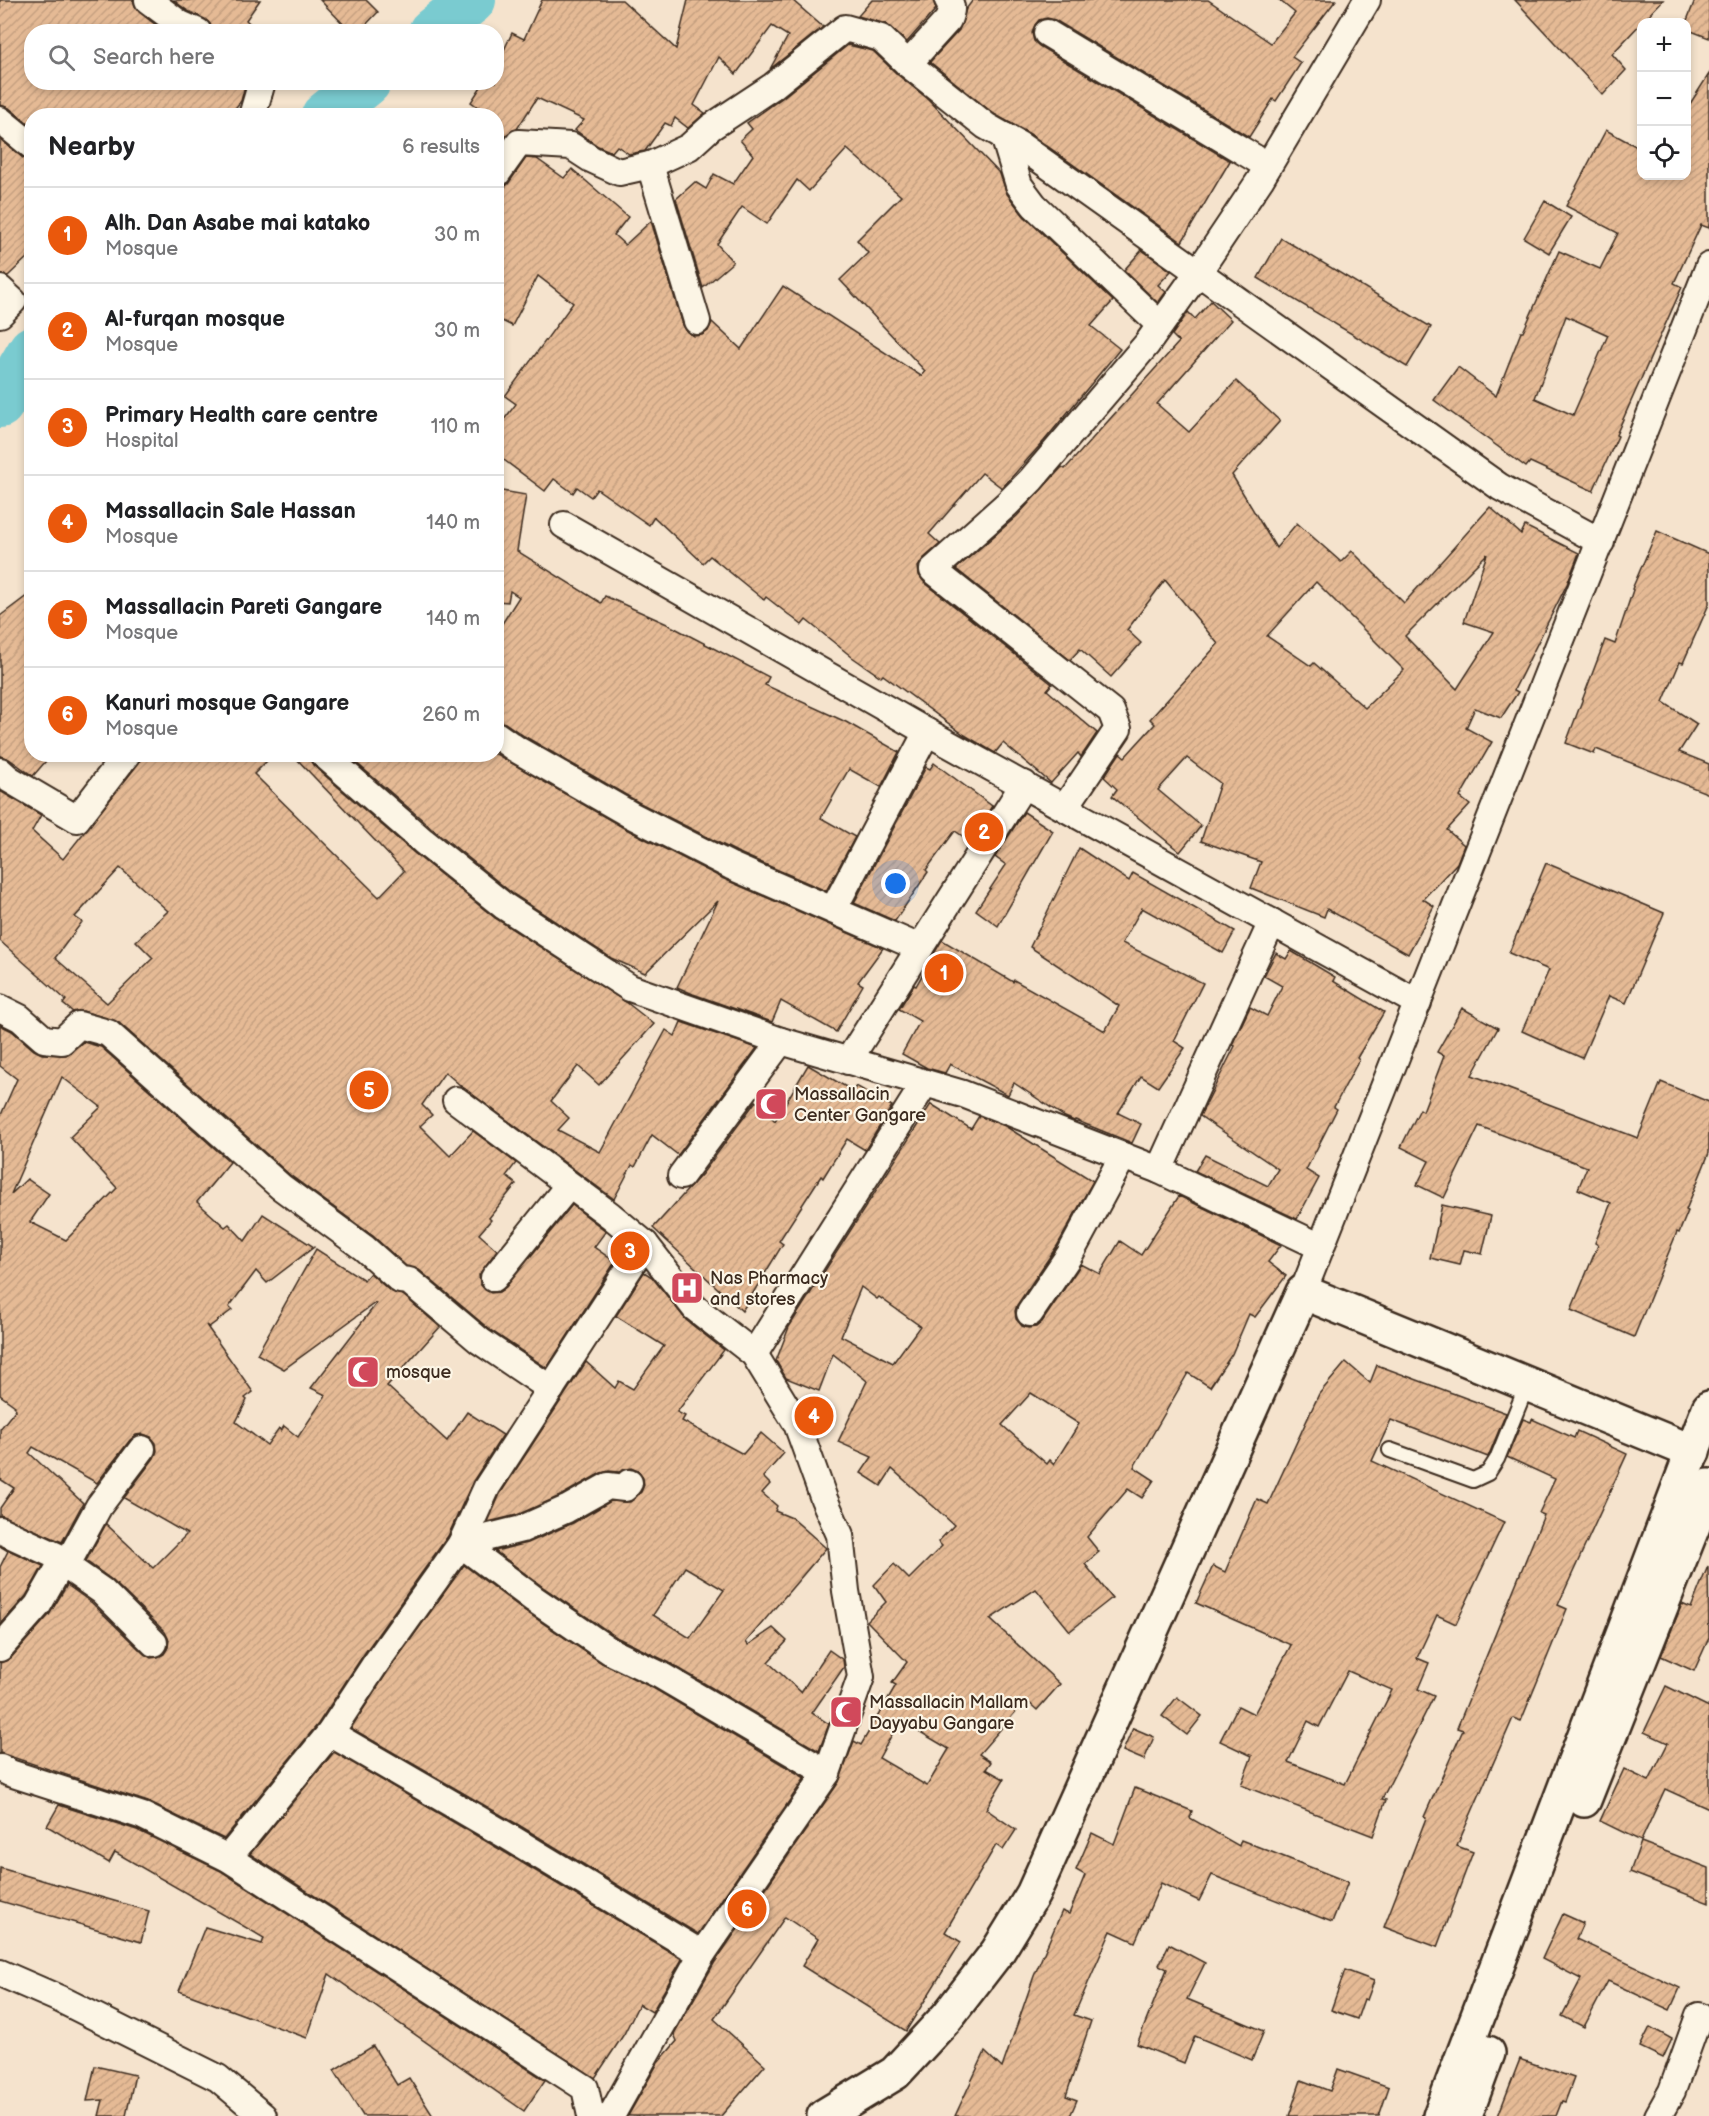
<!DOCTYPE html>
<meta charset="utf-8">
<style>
:root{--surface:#fff;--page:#f6f6f6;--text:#202124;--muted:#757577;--line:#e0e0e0;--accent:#ea580c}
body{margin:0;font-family:"Balsamiq Sans",sans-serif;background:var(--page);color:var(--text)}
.controls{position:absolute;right:18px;top:18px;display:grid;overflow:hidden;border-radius:12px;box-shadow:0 3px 9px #0003}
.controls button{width:54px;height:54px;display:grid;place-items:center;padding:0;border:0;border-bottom:2px solid var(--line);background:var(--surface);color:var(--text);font:30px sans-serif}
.you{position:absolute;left:896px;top:884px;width:21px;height:21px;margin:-15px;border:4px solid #fff;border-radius:50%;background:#1a73e8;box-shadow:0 0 0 9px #1a73e833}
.badge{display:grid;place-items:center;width:39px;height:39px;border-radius:50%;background:var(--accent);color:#fff;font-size:20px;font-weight:700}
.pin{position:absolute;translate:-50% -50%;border:3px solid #fff;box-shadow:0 2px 6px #0006}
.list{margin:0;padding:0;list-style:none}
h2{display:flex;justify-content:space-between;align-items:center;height:78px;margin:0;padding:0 24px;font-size:26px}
h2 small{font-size:20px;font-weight:400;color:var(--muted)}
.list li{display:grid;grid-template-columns:39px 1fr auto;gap:18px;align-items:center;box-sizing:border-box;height:96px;padding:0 24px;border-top:2px solid var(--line)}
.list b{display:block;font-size:22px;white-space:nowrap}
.list p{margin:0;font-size:20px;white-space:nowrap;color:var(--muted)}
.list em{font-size:20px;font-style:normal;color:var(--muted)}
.icon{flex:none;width:33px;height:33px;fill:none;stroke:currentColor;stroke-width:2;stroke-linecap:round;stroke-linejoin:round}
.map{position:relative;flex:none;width:1709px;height:2116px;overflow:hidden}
.search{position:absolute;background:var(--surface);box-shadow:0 3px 9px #0003;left:24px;top:24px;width:480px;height:66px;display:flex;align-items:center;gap:15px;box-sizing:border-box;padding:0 21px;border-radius:24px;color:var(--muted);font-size:22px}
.panel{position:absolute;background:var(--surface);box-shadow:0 3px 9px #0003;left:24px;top:108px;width:480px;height:654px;border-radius:24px}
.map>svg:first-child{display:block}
</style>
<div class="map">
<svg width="1709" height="2116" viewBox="0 0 1709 2116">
<defs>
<pattern id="building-hatch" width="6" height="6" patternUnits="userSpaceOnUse" patternTransform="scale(1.5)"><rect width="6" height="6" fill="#e5ba95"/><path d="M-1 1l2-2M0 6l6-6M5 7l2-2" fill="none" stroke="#c5a080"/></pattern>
</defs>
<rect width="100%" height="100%" fill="#f5e3cd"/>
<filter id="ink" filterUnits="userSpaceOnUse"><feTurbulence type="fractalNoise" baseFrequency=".0167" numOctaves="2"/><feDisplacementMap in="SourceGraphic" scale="12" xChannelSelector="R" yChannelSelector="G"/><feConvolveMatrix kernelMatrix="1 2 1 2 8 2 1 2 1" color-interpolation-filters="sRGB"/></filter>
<g filter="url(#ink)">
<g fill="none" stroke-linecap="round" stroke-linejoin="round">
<g stroke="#7acbd0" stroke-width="48">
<polyline points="432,32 472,0"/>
<polyline points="325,116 367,82"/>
<polyline points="0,404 32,350"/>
</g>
</g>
<g fill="url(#building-hatch)" stroke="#3b2a1e" stroke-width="1.5" fill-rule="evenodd">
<polygon points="0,0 133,0 135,6 139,12 165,32 32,32 32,82 246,82 241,101 229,116 32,116 32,126 9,108 0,105"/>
<polygon points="173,0 260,0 246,20 259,32 213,32 210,24 205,19 188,11"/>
<polygon points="320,0 366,0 378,12 359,32 351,32"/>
<polygon points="542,0 622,0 676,49 688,0 792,0 823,27 770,69 788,36 772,26 736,74 719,57 694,105 705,113 688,128 675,118 671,126 665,123 645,151 629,154 617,146 612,152 598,146 575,130 584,120 537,98 517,129 507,134 496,149 496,116 491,116 471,102 484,82 496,82 496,67 512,33 524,39"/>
<polygon points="872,0 933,0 936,9 907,42 886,24 858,16"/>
<polygon points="973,0 1208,0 1271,43 1295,13 1279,0 1336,0 1292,57 1301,63 1276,101 1273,99 1249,137 1055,20 1047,18 1039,20 1035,25 1032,33 1034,41 1039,46 1230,161 1182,242 1030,134 994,114 930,62 959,30 966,9"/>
<polygon points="1515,0 1663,0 1612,54 1626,70 1603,95"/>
<polygon points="1695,0 1709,0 1709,38 1686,29 1686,23"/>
<polygon points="848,45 873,51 898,75 928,99 1000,174 1007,194 1024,216 1113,301 1091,326 1120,349 1044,441 1002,488 982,473 929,534 940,544 923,559 918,567 919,575 924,582 1052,684 1047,690 1097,733 1081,757 1078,753 1051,783 1003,743 995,753 963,734 883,675 881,677 852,657 806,620 802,625 766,597 764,600 710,556 703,563 654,517 649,525 597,489 591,497 577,487 573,493 554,479 545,491 496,454 496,430 516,404 505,396 573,303 538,276 512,326 496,318 496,190 503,188 508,184 526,158 537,159 564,178 572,169 628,217 614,235 625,245 651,221 683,325 687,332 694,336 702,335 708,331 712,322 741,349 783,286 921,376 925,371 840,280 868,253 857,240 901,196 847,149 809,191 797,180 767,224 742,207 717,244 733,262 703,288 676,199 695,182 706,189 714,174 733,184 753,155 740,140 752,129 747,123 782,98"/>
<path d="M1709,74v154l-8,-3 -27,58 8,4 -66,148 2,1 -25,55 -63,-29 -4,5 -92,-67 24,-33 38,29 25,-64h2l36,-81 41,18 18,-36 -52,-27 40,-76 35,19v27h45v-66zM1566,316l42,19 -35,80 -38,-17z"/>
<polygon points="0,139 23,158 32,161 32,253 8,276 0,274"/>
<polygon points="1545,201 1571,217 1549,253 1524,238"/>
<polygon points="1281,238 1431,327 1407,367 1258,278"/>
<polygon points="1142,250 1171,271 1158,285 1166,292 1158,303 1124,270"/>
<path d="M1211,301l20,19 -74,84 32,28 47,-51 44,40 -48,54 44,73 21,-25 44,39 11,-11 52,52 86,-96 31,27 4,-8 54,27 -12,31 -53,106 4,2 -17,26 -26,-10 -9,20 26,14 -32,55 10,8 -23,25 17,15 -7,18 -34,36 11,7 -26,48 -81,-45 -3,8 -73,-29 10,-26 -60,-21 19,-58 -33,-25 -29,32 43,36 -21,26 -68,-56 5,-7 -13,-12 16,-24 5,4 30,-33 -5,-5 68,-75 -53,-64 -38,50 14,13 -30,34 -31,-28 -10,11 -114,-91 61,-53 45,-49 3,2 114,-127 -7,-7 16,-23 7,7zM1487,554l-23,68 30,10 -37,57 -52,-53zM1316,582l88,88 -39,38 -51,-45 -3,3 -44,-30z"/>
<polygon points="496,490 526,495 517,551 601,603 605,596 667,624 769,677 765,685 846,722 899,752 881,787 849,769 821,818 855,837 826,891 737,852 638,802 524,736 505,723 496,720 496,633 519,597 510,591 508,602 496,601"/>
<polygon points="1657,531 1709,554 1709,604 1683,663 1680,662 1663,702 1697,724 1679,752 1709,764 1709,794 1596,749 1594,754 1566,743 1605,640 1615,644 1633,590 1632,589"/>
<polygon points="32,592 32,754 52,754 33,776 9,759 0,756 0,616"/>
<path d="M142,754h132l-20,20 125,123 25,-26 -112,-117h16l5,11 101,88 81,65 131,84 28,22 -55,61 -21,-19 -27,35 18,17 -11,12 42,22 66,-122 9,6 6,-14 76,26 -79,107 -26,-20 -17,32 -3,-2 -18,34 -153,-113 -16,-14 -23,33 10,10 -12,11 30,30 23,-25 43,32 -10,13 10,8 -27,34 2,2 -12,14 18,16 -18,25 1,9 5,6 6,3 8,-1 7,-5 66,-82 34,26 -12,16 21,15 -68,106 -58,-39 -70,-59 -13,-4 -33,-30 -83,-61 -172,-153 -35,-11 -10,1 -10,-8 3,-4 -66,-59v-150l41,24 -9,16 31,28 76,-96zM120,868l48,43 -32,30 17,17 -46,45 -52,-45 27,-36 -7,-5z"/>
<polygon points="346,754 496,754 624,828 724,879 883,948 858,982 863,985 836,1032 781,1001 772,1022 693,994 677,987 718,901 645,973 611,958 513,894 433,829"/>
<polygon points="934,763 992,806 970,841 955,831 926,870 928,872 895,921 854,903 926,767 930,769"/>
<polygon points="1024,812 1053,831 998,926 976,910 1006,865 995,857"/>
<polygon points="1079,848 1129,881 1133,873 1235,931 1223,953 1142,908 1122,943 1203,983 1174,1041 1185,1048 1158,1087 1141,1076 1118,1113 1141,1124 1132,1143 1075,1120 1074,1121 1065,1117 1014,1083 1008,1095 950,1064 945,1073 927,1068 902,1054 920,1021 899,1009 914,985 916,986 942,940 1013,982 1014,980 1105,1031 1119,1006 1030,947"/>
<polygon points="1546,863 1664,913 1626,1003 1609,996 1582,1058 1522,1031 1549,970 1509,953"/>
<polygon points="1291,951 1335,977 1333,981 1384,1012 1357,1058 1359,1060 1334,1107 1337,1109 1306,1170 1319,1178 1297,1219 1195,1171 1205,1155 1268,1186 1278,1169 1200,1116 1235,1046 1232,1045 1250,1007 1267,1016 1282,986 1264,976 1267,970 1276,953 1286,959"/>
<polygon points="1462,1008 1498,1028 1472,1075 1638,1138 1661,1082 1709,1102 1709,1153 1686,1210 1688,1211 1679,1233 1677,1232 1634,1337 1571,1310 1598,1245 1595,1243 1611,1203 1578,1189 1587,1167 1479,1126 1444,1198 1417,1185 1429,1161 1401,1147 1420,1109 1423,1111 1444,1056 1437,1052"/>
<path d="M0,1025l12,6 22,19 8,4 24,1 17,-13 18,5 129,115 -33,40 28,25 4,-3 16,17 18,-27 51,33 -47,36 -11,-12 -27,36 3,3 -23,17 -3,-2 47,67 -8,6 2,2 -11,22 31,23 12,-17 2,3 3,-5 14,11 28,-42 -15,-7 65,-84 -1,-1 -91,66 -27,-15 59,-105 48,31 6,-7 20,18 13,4 37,32 -53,59 60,55 20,-29 36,23 -30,46 -25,55 -84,118 -46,70 -94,115 -76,-37 -148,-49v-90l11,-5 38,-43 18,-30 25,18 52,51 7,4 7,-1 6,-3 4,-7 1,-7 -4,-8 -53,-52 -26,-19 20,-37 47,44 34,-34 -63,-36 30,-40 3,-7 -1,-8 -5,-6 -8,-3 -7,1 -6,5 -33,43 -64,-36 -4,6 54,50 -21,39 -62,-27v-7l14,-20 -14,-9v-50l16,-20 -2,-2 1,-1 -15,-11v-278l17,-38 -17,-13zM62,1077l39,30 -31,30 47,51 -51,52 -36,-18 19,-28 -22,-15 -16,15z"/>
<polygon points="808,1065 853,1091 856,1086 892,1106 865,1150 847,1139 823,1178 821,1176 779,1241 783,1244 742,1311 653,1228 702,1174 756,1101 775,1121"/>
<path d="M931,1104l40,25 8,-13 26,10 88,55 -36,65 -40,59 -2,6 1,8 6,7 6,2 8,-1 6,-5 39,-58 19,10 20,-33 21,14 38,-59 102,49 -13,17 18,14 -31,41 -6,-3 -17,40 -22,33 -22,-14 -54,94 20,13 -12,18 -14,-9 -41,48 12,15 -14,12 27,34 -42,33 -34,-42 -46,30 70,65 -23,26 -11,-10 -47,54 12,8 -5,7 18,10 -18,30 30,21 -13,20 -7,-5 -51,87 16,10 -55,89 -104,-65 16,-27 -33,-22 -71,102 51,46 -44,51h-93l30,-53 19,-22 -3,-7 41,-72 124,-180 15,-41 7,4 35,-60 -4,-2 15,-21 -40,-41 19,-19 -12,-17 20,-21 15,15 33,-33 -4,-4 16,-17 -62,-56 -11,17 -20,-13 11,-16 -34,-15 29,-61 -34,-27 -14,37 -33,-13 -10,-17 13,-34zM861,1287l16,12 2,-2 41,29 -27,37 -52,-27zM1031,1393l48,31 -25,40 -4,-4 -3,4 -45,-39zM900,1720l49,29 -22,37 -48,-28z"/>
<polygon points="1442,1205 1491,1216 1482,1254 1464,1250 1460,1265 1430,1258"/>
<path d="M644,1272l8,5 34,43 38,30 -47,62 8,4 -3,5 61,33 18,-21 23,20 -21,24 7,7 -8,9 15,13 -2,5 17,7 34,30 -80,94 2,3 25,-17 14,13 -19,21 33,30 28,-42 14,10 1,7 -32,46 17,11 -10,27 -151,-89 -50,-24 -75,-51 -48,-36 33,-8 45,-20 38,-22 19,1 11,-10 3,-7 -1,-7 -5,-7 -7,-3 -12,4 -10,-1 -8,2 -41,23 -43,19 -29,7 12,-28 86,-132 29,26 4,-7 14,8 31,-43 -48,-30zM685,1567l39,23 -34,48 -37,-23z"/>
<path d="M1346,1362l24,21 7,-18 129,48 -18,44 -97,-37 -19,41 132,61 -48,102 -19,-9 -20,43 12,5 -11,26 16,7 -52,103 4,1 -13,36 -132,-51 11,-29 -32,-15 18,-35 16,8 37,-69 -95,-42 17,-37 12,6 32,-73 11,5 51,-110zM1348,1671l44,19 -47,94 -57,-22 20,-41 11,6z"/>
<polygon points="1523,1419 1531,1422 1532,1419 1574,1438 1577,1431 1627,1454 1558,1605 1567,1609 1521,1721 1513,1718 1457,1846 1473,1852 1437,1947 1384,1927 1426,1818 1424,1817 1463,1730 1457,1728 1544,1515 1539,1513 1555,1479 1507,1457"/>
<polygon points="0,1546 43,1566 26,1596 0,1625 0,1567 8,1551"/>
<polygon points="464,1565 525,1611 602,1663 653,1688 805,1778 698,1934 517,1824 351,1728 388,1671"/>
<polygon points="1708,1566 1709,1638 1694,1671 1661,1656 1682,1604 1691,1608"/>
<polygon points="1666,1686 1709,1707 1709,1809 1665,1789 1641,1841 1600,1821 1624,1769 1649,1781 1668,1743 1644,1732"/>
<polygon points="1177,1697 1202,1716 1187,1735 1162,1716"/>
<polygon points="1133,1728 1154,1737 1144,1760 1123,1751"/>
<polygon points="334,1752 501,1850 682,1959 652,2012 639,2004 624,2034 595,2078 250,1854"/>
<polygon points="1135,1788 1192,1811 1190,1818 1239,1846 1241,1840 1348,1882 1332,1922 1212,1875 1199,1901 1161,1883 1135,1942 1111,1931 1074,2015 1091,2021 1066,2096 1077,2100 1070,2116 955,2116 985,2052 1002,2068 1034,1976 1062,1911 1069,1914 1085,1875 1076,1870 1092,1833 1114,1844"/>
<polygon points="59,1805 137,1830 221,1871 545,2080 524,2111 329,1974 307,2038 179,1991 205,1927 262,1944 264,1938 115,1852 109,1863 47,1826"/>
<polygon points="1641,1842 1709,1868 1709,1903 1630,1872"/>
<polygon points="0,1868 149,1911 141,1942 0,1901"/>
<polygon points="1563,1914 1583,1923 1576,1939 1680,1988 1670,2010 1608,1981 1584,2027 1562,2016 1581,1979 1542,1959"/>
<polygon points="1169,1944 1205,1963 1187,1999 1264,2031 1252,2060 1195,2036 1184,2063 1137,2044 1167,1969 1159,1965"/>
<polygon points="1345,1970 1374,1981 1367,2000 1364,1999 1357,2019 1331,2010"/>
<polygon points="1650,2027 1672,2039 1663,2058 1640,2047"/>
<polygon points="373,2046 397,2085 409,2078 433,2116 363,2116 334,2070"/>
<polygon points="1520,2059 1574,2078 1565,2102 1562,2101 1556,2116 1498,2116"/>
<polygon points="95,2066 135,2075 126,2116 99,2116 103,2100 87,2101"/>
<polygon points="1338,2069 1389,2087 1379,2116 1289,2116 1301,2080 1330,2091"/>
</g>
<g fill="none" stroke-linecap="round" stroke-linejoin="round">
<defs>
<polyline id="service" points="1390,1450 1473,1480 1488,1473 1497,1459 1527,1385"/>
<g id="minor">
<polyline points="148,0 180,24 198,32"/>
<polyline points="1047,33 1268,166"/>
<path d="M908,64l40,-44c3,-8 5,-13 0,-20"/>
<polyline points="252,116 262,82"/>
<polyline points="0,120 32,146"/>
<polyline points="1004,136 1019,185 1034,205 1160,325"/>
<polyline points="650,165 697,321"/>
<polyline points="496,175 519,143 571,146 591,159 619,172 650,165 689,147 711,127 773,86 845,28 881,38 908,64 986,126 1021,146 1500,487 1601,542"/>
<polyline points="0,289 13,301 0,314"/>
<polyline points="564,525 927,732 1418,1003"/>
<polyline points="496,735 516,749 631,815 731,866 920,948"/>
<polyline points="323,754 423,841 504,906 630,988 781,1041 963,1094 1159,1170 1321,1247"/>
<polyline points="0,771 9,779 77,819 127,754"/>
<polyline points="1066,806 1118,729 1111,711 933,570 1006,505 1031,480 1147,344 1199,271 1260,180 1367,0"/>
<polyline points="833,910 927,732"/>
<polyline points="0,1008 20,1018 44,1039 62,1041 79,1025 108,1033 281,1187 364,1248 400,1280 409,1281 480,1341 551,1389"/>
<polyline points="848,1061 1024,784"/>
<polyline points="456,1100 610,1215 645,1244 695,1308 754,1354 797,1424 824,1499 840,1535 846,1591 861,1677 827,1773 702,1954 611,2116"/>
<polyline points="1159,1170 1272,922"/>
<polyline points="681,1176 781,1041"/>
<polyline points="645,1244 487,1487 461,1544 534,1599 610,1651 660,1675 827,1773"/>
<polyline points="494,1278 569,1185"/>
<polyline points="1303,1292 1709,266"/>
<polyline points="1030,1313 1070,1254 1123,1156"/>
<polyline points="754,1354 925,1083"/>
<polyline points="0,1530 59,1557 66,1566 102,1591 154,1643"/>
<polyline points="66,1566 99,1506 142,1449"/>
<polyline points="0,1648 38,1605 63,1561"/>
<polyline points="330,1733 509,1837 702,1954"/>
<polyline points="0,1768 10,1773 143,1816 228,1858 585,2088 591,2116"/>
<polyline points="228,1858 330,1733 376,1663 461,1544 522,1529 567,1509 608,1486 625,1488 629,1483"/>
<polyline points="0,1973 62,2000 218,2078 263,2116"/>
<polyline points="1658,2116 1672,2091 1699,2016"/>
</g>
<polyline id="tertiary" points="824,2116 895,2073 947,2017 998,1951 1033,1894 1303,1292 1693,1452"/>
<g id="trunk">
<polyline points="1584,1800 1709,1486"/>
<polyline points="1440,2116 1709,1408"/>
<polyline points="1465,2116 1488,2053"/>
</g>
</defs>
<use href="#service" stroke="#3b2a1e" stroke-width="18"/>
<use href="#minor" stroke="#3b2a1e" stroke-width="30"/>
<use href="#tertiary" stroke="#3b2a1e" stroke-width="38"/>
<use href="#trunk" stroke="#3b2a1e" stroke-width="38"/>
<use href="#service" stroke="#fcf5e5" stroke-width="14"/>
<use href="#minor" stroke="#fcf5e5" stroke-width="26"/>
<use href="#tertiary" stroke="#fcf5e5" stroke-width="33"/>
<use href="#trunk" stroke="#fcf5e5" stroke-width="33"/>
</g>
</g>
<defs>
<symbol id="mosque-square" viewBox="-11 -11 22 22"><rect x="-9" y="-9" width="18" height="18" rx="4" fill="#d1495b" stroke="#fcf5e5"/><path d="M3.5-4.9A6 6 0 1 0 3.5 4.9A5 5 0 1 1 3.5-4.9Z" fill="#fff"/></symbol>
<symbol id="hospital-square" viewBox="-11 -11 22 22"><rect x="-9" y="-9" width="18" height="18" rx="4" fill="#d1495b" stroke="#fcf5e5"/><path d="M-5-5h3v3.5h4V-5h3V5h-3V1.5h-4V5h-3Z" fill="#fff"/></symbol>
</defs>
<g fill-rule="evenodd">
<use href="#mosque-square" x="752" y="1085" width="38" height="38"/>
<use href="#hospital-square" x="668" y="1269" width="38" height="38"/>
<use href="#mosque-square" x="344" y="1353" width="38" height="38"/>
<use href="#mosque-square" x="827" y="1693" width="38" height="38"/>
</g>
<g text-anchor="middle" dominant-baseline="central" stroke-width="4.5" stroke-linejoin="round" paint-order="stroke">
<g font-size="18" fill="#3b2a1e" stroke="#fcf5e5" text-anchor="start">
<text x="794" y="1094">Massallacin<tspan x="794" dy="21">Center Gangare</tspan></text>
<text x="710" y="1278">Nas Pharmacy<tspan x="710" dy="21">and stores</tspan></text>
<text x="386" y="1372">mosque</text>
<text x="869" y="1702">Massallacin Mallam<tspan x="869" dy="21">Dayyabu Gangare</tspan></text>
</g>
</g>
</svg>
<div class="controls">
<button>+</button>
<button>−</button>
<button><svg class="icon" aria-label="locate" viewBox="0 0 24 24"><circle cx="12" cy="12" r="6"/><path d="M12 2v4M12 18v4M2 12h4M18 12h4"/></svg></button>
</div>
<div class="you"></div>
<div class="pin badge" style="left:944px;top:973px">1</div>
<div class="pin badge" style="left:984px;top:832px">2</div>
<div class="pin badge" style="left:630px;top:1251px">3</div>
<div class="pin badge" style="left:814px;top:1416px">4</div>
<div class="pin badge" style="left:369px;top:1090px">5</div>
<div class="pin badge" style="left:747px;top:1909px">6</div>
<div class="search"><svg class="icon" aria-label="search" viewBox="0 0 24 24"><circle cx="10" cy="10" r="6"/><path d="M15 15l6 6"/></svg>Search here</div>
<section class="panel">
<h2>Nearby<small>6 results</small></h2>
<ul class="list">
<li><span class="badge">1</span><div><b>Alh. Dan Asabe mai katako</b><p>Mosque</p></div><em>30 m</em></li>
<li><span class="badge">2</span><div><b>Al-furqan mosque</b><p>Mosque</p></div><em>30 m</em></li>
<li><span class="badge">3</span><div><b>Primary Health care centre</b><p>Hospital</p></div><em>110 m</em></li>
<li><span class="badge">4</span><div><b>Massallacin Sale Hassan</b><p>Mosque</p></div><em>140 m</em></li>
<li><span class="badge">5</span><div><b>Massallacin Pareti Gangare</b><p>Mosque</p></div><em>140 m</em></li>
<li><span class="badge">6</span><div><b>Kanuri mosque Gangare</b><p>Mosque</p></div><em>260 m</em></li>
</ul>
</section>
</div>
